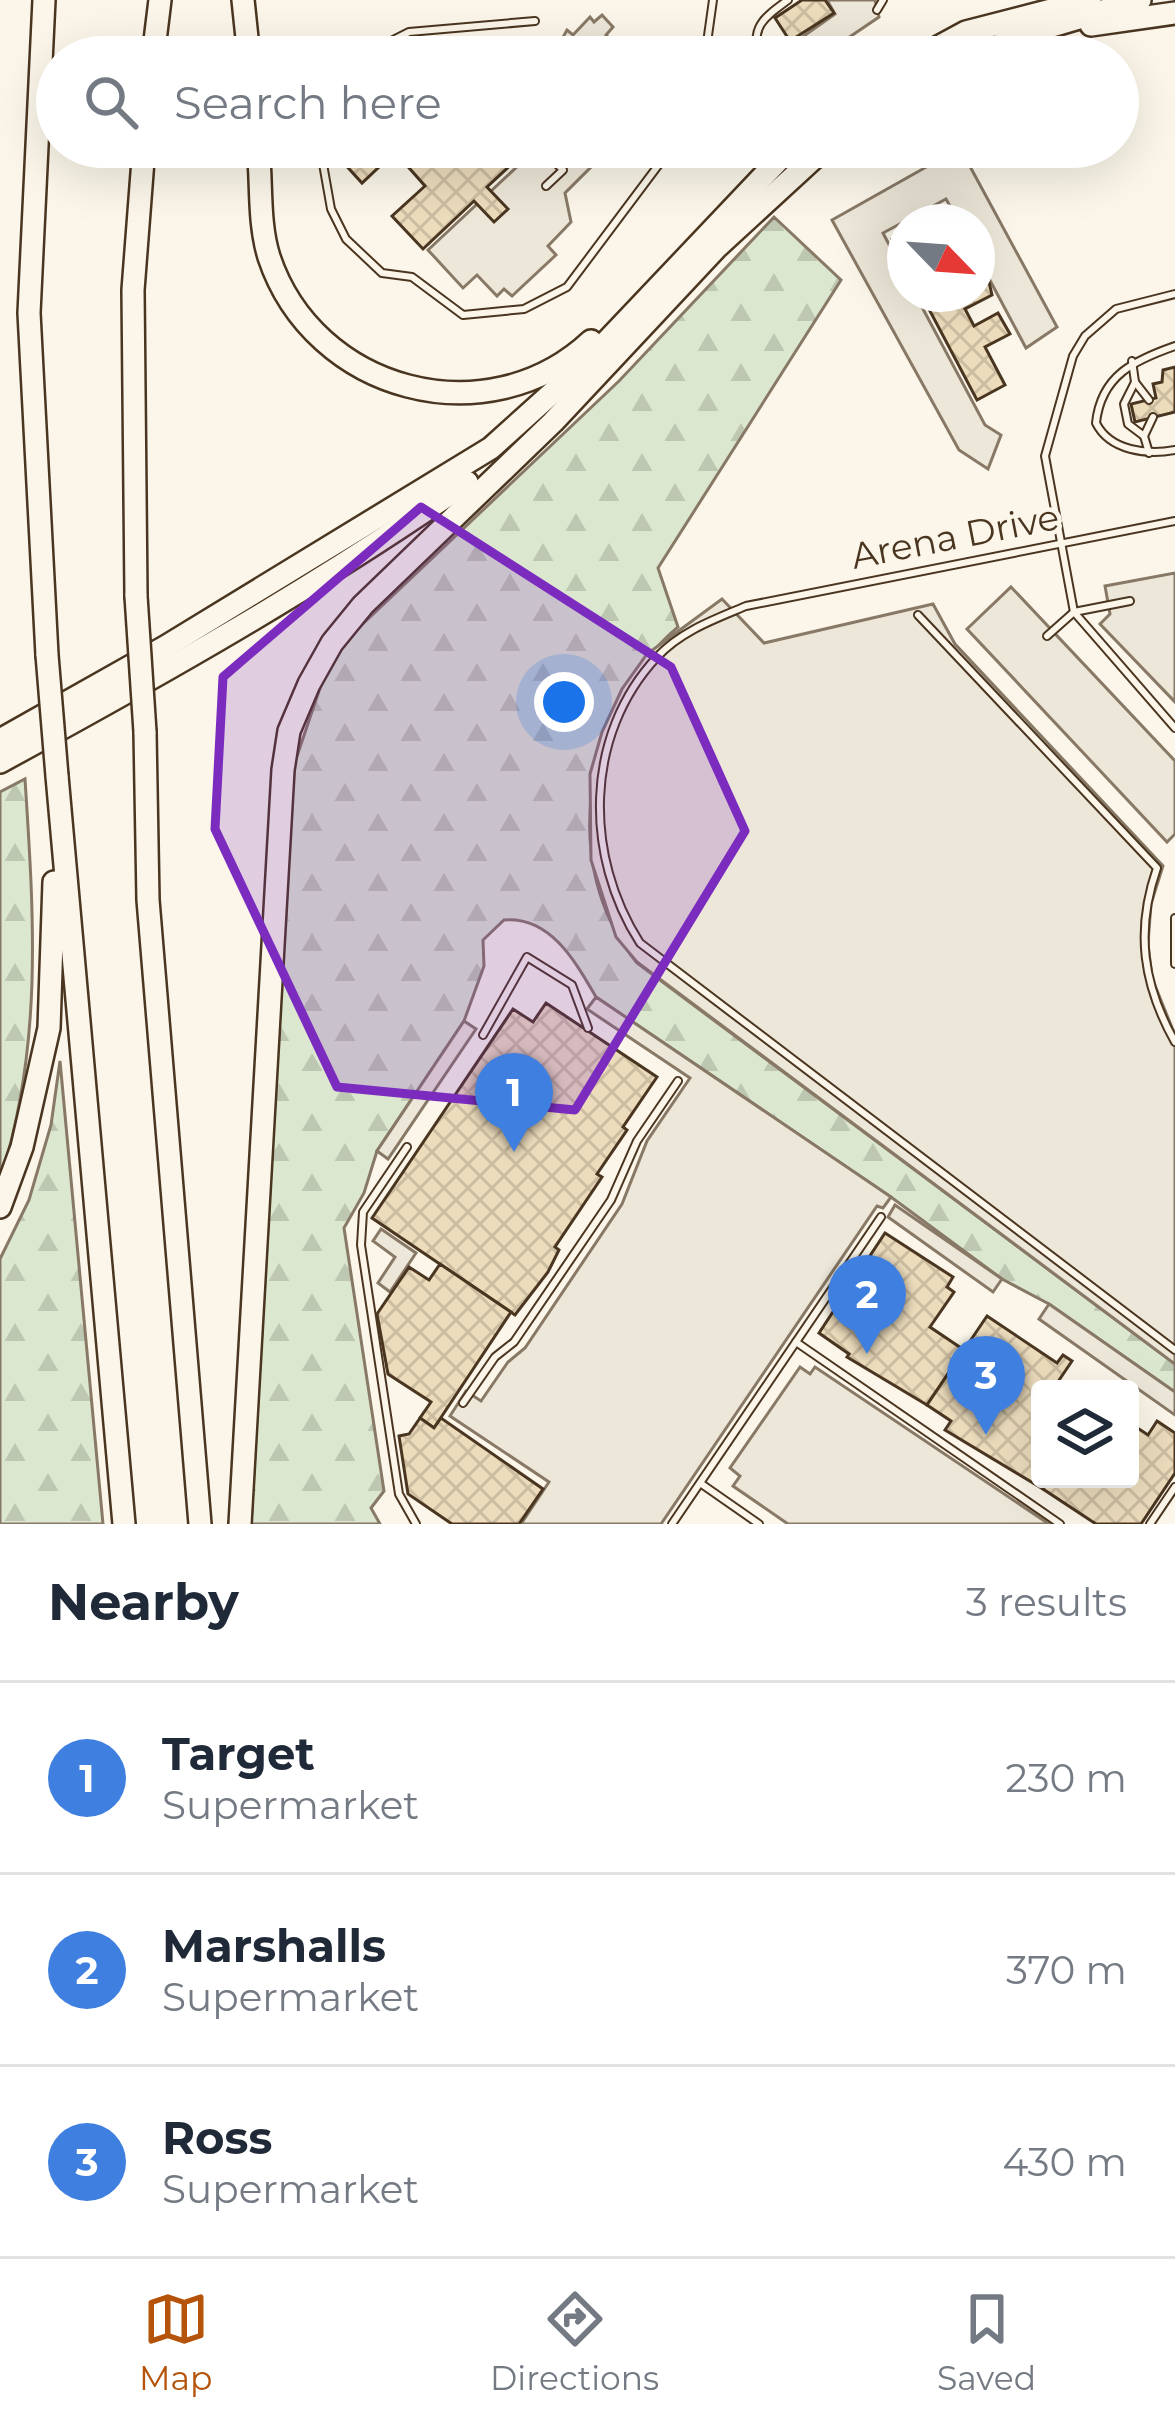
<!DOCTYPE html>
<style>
:root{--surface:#fff;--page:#f2f2f3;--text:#1f2937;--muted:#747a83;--line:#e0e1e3;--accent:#b45309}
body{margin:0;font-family:Montserrat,sans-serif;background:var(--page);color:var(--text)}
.controls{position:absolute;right:36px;bottom:36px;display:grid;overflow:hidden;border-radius:12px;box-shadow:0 12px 48px #0002}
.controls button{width:108px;height:108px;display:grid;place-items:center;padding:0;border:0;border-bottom:3px solid var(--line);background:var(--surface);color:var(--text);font:60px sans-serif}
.compass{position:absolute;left:887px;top:204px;width:108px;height:108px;border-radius:50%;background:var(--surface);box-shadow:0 12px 48px #0002;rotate:115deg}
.you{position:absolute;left:564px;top:702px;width:42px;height:42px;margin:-30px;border:9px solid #fff;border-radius:50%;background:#1a73e8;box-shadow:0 0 0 18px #1a73e833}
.badge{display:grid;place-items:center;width:78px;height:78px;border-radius:50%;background:var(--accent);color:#fff;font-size:39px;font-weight:700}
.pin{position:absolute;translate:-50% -99px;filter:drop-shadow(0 3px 6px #0008)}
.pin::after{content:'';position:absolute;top:63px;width:42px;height:36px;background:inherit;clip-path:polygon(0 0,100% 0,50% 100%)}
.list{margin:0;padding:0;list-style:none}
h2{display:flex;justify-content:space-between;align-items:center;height:156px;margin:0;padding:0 48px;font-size:51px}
h2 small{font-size:39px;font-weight:400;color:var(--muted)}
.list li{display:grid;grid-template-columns:78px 1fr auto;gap:36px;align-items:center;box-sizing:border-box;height:192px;padding:0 48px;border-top:3px solid var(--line)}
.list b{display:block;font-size:45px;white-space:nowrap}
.list p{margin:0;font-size:39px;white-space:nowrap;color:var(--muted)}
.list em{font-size:39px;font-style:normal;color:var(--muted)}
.icon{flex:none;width:66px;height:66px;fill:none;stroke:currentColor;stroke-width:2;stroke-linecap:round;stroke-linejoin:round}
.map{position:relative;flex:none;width:1175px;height:1524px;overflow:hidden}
.search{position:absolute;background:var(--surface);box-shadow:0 12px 48px #0002;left:36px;right:36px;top:36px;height:132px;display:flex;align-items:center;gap:30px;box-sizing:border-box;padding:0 42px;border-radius:66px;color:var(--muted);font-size:45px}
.sheet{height:732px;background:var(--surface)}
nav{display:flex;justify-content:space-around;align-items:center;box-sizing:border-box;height:168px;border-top:3px solid var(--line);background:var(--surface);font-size:33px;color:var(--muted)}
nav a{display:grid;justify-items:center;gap:6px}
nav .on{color:var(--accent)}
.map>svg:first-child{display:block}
</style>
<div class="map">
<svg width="1175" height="1524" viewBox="0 0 1175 1524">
<defs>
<pattern id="forest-firs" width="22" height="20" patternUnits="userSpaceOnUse" patternTransform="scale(3)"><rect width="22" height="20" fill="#dce7d0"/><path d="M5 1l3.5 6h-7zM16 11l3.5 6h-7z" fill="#bec7b2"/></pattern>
<pattern id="building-cross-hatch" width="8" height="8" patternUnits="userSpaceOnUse" patternTransform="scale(3)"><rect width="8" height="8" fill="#ecdcbc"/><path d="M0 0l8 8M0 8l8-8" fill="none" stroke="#ccbda1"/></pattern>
</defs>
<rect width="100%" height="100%" fill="#fbf6e9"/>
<g fill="url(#forest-firs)" stroke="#887966" stroke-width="3">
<path d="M774,217l67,63 -183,288 20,59c-93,79 -122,238 -41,336l538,401v28l-126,-88 -47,-25 -111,-82 -295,-200c-20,-34 -45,-81 -92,-77l-21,20 1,26 -20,55 -87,130 -13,42 -20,35 40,263 -13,17 9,16h-129l43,-759 29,-86 26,-42 270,-256z"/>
<path d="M25,779c9,138 18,268 -25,401v-388z"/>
<polygon points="60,1061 103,1524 0,1524 0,1259 29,1200 51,1125"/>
</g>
<g fill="#ede7d9" stroke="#887966" stroke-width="3">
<polygon points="827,0 875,0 879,17 820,57 795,57 788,47 835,14"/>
<polygon points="602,15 613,27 606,35 615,44 602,57 552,57 567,30 573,35 590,17 594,22"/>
<polygon points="559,147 596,147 587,157 593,165 565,193 571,222 548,246 556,255 512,296 504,289 497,296 477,275 463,288 428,250 537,148 553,152"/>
<polygon points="960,148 1057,327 1026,348 977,256 977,222 959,222 946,199 883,233 905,275 905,294 915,294 985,425 1001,435 988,469 959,450 832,220"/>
<polygon points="1175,573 1175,702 1100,624 1110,614 1105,586"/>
<polygon points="1011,587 1175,761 1175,834 1167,842 967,629"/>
<polygon points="722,599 764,643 933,604 955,644 1163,866 1151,904 1148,944 1152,978 1175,1035 1175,1364 637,962 616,937 591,860 590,774 602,732 622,689 647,654"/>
<polygon points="596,997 891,1197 883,1208 877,1206 661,1524 521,1524 549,1482 450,1416 466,1391 481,1401 508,1362 525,1348 622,1204 647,1141 690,1078 587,1009"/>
<polygon points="464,1021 476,1029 388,1159 377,1151"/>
<polygon points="895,1205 1002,1279 993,1292 888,1217"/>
<polygon points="381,1229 416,1253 390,1292 378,1283 395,1257 373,1241"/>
<polygon points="1049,1304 1175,1392 1175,1415 1039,1319"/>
<polygon points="800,1367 810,1374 815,1367 1049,1524 788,1524 733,1486 740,1476 730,1468"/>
</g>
<g fill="url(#building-cross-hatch)" stroke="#4a3520" stroke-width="3">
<polygon points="802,0 825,0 834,13 790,41 775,18"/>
<polygon points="475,40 523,42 538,57 432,57 445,45 456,57"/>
<polygon points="335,147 530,147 487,187 508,209 494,222 474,201 423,249 392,216 425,186 395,152 362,183 332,150"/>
<polygon points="946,210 953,222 923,222"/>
<polygon points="905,232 905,264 892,239"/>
<polygon points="986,269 992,295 965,309 974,326 998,313 1010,334 985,347 1005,385 977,400 921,294 977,294 977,271"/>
<polygon points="1175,367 1175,412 1135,422 1131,404 1156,398 1153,384 1162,382 1163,370"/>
<polygon points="546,1003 657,1077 623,1127 627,1130 597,1174 602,1177 555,1247 559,1250 548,1272 515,1315 372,1218 513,1009 533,1022"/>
<polygon points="885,1233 953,1277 947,1287 954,1292 930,1327 964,1350 927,1405 847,1357 849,1354 819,1333"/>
<polygon points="440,1264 511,1312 434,1428 420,1418 431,1402 388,1374 377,1314 409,1267 429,1280"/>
<polygon points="987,1316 1057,1363 1063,1355 1072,1361 1053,1389 1040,1389 1040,1479 1050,1479 1043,1489 945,1430 951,1421 927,1405"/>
<polygon points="420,1418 434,1428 441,1418 543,1489 519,1524 452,1524 408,1494 399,1436 409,1434"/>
<polygon points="1157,1421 1175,1433 1175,1473 1141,1524 1096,1524 1043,1489 1050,1479 1130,1479 1130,1423 1148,1435"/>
</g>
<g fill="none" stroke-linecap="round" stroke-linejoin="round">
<defs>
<g id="service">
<polyline points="877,10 883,0"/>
<polyline points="360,57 409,32 535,21"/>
<polyline points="705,57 713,0"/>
<path d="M759,57c-9,-31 6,-40 29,-57"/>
<polyline points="320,147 331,209 346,239 382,273 412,277 463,315 524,309 567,287 672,147"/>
<polyline points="546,153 563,170 546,186"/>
<polyline points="1175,294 1116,309 1085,336 1073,356 1045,456 1074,612 1175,728"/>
<path d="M1175,346c-40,14 -74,29 -79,77 14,28 51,32 79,27"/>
<polyline points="1132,361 1135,382 1149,400"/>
<polyline points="1135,382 1124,404 1128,424 1144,436"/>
<polyline points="1149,453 1144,436 1153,417"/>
<path d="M1175,521l-429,85c-31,13 -65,25 -89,51 -73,78 -73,199 -17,286l535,407"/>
<path d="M918,615l239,253c-22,63 -14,117 18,174"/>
<polyline points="1047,636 1074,612 1130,601"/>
<polyline points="1175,918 1175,964"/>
<polyline points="483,1035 527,957 572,985 588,1028"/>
<polyline points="407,1147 363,1212 361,1245 399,1494 416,1524"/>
<polyline points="796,1342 1060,1524"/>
<polyline points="463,1403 495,1357 514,1342 611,1200 637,1141 678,1081"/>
<polyline points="703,1485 759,1524"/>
<polyline points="672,1524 881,1217"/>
<polyline points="1150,1524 1175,1487"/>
</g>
<g id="motorway">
<polyline points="44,0 29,313 47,655"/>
<polyline points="243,0 249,57"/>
<polyline points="1091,25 1175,13"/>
<polyline points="153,57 160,0"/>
<polyline points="920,57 966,32 1090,0"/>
<polyline points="972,57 1025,34 1140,0"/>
<path d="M258,147c4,36 0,75 11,110 45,135 218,181 322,84"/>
<polyline points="136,596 133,290 144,147"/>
<polyline points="145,732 148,900 200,1524"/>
<polyline points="0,740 165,647 491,448 591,358 791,147"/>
<path d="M0,762c160,-87 318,-176 467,-280"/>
<polyline points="57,776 124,1524"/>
<polyline points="0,1207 22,1147 49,1028 54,882"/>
<polyline points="240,1524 283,770 289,731 309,684 332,643 363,605 553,422 716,248 826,147"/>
</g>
</defs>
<use href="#service" stroke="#4a3520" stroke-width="10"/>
<use href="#motorway" stroke="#4a3520" stroke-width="26"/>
<use href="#service" stroke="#fbf6e9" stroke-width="6"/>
<use href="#motorway" stroke="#fbf6e9" stroke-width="21"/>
<defs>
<g id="motorway-bridge">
<polyline points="136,596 145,732"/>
<polyline points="47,655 57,776"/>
</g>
</defs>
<use href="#motorway-bridge" stroke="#4a3520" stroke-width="26" stroke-linecap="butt"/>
<use href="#motorway-bridge" stroke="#fbf6e9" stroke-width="21"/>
</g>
<path fill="#7b2cbf" fill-opacity="0.2" stroke="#7b2cbf" stroke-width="9" stroke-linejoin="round" d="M421,507l250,160 74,164 -170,279 -238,-23 -122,-258 8,-152z"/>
<g text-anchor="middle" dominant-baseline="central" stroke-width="9" stroke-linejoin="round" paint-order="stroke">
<g font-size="36" fill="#4a3520" stroke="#fbf6e9">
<text transform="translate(955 536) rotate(-11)">Arena Drive</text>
</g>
</g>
</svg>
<div class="controls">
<button><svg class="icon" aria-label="layers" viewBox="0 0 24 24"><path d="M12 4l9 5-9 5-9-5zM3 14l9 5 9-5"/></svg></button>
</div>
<svg class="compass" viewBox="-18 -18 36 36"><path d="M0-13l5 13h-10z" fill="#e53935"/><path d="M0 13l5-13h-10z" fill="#747a83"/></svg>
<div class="you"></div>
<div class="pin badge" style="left:514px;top:1152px;background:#3f7fe0">1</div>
<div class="pin badge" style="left:867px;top:1354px;background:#3f7fe0">2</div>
<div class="pin badge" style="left:986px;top:1435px;background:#3f7fe0">3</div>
<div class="search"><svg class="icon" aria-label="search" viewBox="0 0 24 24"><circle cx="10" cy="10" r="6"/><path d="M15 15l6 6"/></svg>Search here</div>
</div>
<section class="sheet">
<h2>Nearby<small>3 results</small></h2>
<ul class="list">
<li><span class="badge" style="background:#3f7fe0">1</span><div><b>Target</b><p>Supermarket</p></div><em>230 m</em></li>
<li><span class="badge" style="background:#3f7fe0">2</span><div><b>Marshalls</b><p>Supermarket</p></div><em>370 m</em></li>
<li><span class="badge" style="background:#3f7fe0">3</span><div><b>Ross</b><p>Supermarket</p></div><em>430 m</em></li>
</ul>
</section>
<nav>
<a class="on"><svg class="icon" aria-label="map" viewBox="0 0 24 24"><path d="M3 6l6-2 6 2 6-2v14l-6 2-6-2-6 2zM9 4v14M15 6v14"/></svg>Map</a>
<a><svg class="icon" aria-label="directions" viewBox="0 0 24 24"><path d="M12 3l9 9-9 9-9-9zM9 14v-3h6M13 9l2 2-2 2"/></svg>Directions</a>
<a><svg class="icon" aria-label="saved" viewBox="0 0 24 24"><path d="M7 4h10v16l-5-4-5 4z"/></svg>Saved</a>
</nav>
